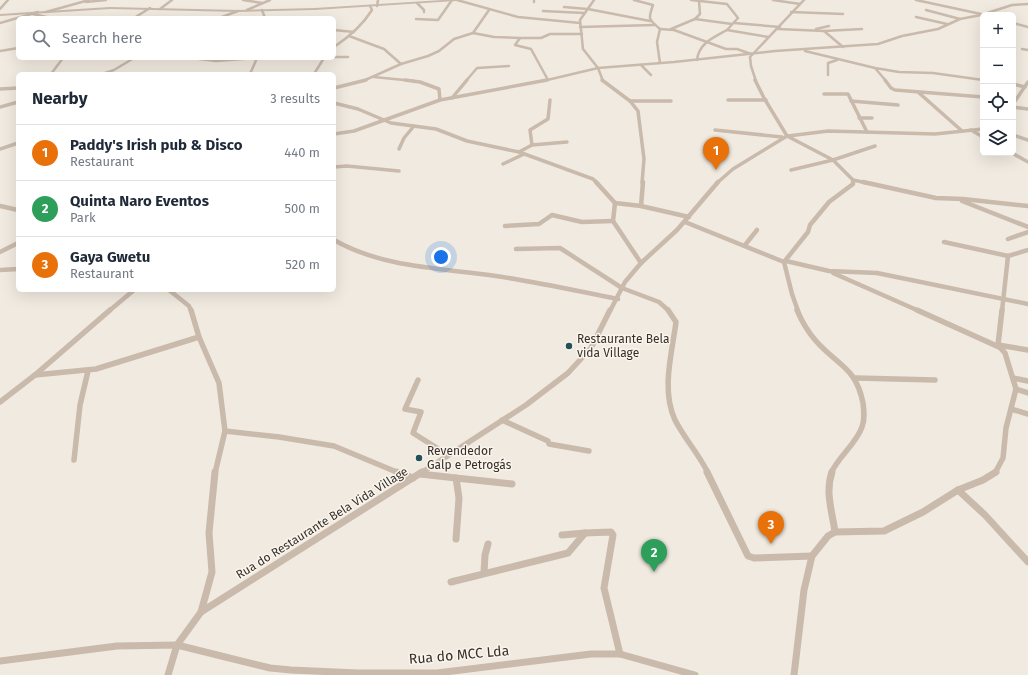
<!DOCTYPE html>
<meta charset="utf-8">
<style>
:root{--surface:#fff;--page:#f6f6f7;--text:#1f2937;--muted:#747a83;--line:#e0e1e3;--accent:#ea580c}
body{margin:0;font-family:"Fira Sans",sans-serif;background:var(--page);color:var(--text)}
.controls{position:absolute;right:12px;top:12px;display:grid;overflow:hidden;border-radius:6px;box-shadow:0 4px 16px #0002}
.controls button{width:36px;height:36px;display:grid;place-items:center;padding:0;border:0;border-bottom:1px solid var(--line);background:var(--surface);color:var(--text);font:20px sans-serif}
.you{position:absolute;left:441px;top:257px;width:14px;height:14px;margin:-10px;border:3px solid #fff;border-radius:50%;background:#1a73e8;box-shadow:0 0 0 6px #1a73e833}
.badge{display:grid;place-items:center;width:26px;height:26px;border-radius:50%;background:var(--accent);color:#fff;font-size:13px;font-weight:700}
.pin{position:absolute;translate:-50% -33px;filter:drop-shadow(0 1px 2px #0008)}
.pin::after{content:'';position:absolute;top:21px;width:14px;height:12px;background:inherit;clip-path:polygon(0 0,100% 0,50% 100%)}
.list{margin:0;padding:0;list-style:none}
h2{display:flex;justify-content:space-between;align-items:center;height:52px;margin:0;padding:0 16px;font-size:17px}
h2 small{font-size:13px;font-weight:400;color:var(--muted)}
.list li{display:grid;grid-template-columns:26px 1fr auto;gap:12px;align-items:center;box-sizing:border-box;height:56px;padding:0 16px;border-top:1px solid var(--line)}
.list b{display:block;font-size:15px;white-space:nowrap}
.list p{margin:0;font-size:13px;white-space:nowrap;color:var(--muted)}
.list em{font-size:13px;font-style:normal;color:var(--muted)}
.icon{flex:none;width:22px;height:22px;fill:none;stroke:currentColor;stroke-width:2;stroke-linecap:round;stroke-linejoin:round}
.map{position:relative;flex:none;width:1028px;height:675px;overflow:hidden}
.search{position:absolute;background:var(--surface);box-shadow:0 4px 16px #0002;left:16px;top:16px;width:320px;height:44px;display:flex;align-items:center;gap:10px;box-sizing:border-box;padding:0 14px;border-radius:6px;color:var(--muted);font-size:15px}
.panel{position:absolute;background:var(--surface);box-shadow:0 4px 16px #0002;left:16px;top:72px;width:320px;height:220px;border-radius:6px}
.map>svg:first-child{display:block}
</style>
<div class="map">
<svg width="1028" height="675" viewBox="0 0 1028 675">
<rect width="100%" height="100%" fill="#f1eae0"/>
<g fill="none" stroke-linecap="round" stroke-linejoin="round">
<g stroke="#c9baac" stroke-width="2.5">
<polyline points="243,0 262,3"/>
<polyline points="457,0 518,17 580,23"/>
<polyline points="534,0 534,2"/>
<polyline points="594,0 580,20 583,49 598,68 603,81"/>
<path d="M634,0l19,5c-5,14 -5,14 7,24l-3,13 3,21"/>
<polyline points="691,0 727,4 738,18 727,30 768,37"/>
<polyline points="773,0 800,4"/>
<polyline points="916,0 981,14"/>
<polyline points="699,1 700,14 695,19 732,24"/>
<polyline points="86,2 106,0"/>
<polyline points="417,3 424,10 424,12"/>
<polyline points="377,6 378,0"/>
<polyline points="564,7 587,9"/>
<polyline points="0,9 8,0"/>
<polyline points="160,9 172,0"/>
<polyline points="588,9 650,21"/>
<polyline points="247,10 270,0"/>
<polyline points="262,10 265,18"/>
<polyline points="926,10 960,19"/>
<polyline points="543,11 584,13"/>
<polyline points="46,12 89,0"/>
<polyline points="791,12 843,14"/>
<polyline points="33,14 51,18"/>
<polyline points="916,17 947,24"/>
<polyline points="134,18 150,8"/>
<polyline points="219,18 238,11"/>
<polyline points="416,19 438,20 452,0"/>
<polyline points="0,23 38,12"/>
<polyline points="734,23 780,27"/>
<polyline points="1013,23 1028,27"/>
<polyline points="580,27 654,25"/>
<polyline points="660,29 674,30 726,49 737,49 751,54"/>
<polyline points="671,29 695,19"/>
<polyline points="778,29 824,31 862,29"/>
<polyline points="816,29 829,26"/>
<polyline points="334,30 354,32"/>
<polyline points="824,31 843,47"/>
<polyline points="473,33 494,37 520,38 541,38 550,34 582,34"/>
<polyline points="349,36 384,49 401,64"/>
<polyline points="520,38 515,45 531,49 548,80"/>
<path d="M334,47c15,-10 28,-21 38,-37l-2,-4"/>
<polyline points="1022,49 1028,50"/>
<polyline points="0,51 18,48"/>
<polyline points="805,51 875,68 899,72 933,73 983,80"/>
<polyline points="334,57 348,57"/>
<polyline points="191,58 216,61 257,58"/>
<path d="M697,60c2,-17 16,-22 30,-30"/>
<polyline points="641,65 651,75"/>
<polyline points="875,68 886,81"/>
<polyline points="51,74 63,58"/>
<polyline points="102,74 114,70 134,58"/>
<polyline points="250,74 257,58"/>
<polyline points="314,74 324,58"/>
<polyline points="828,75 828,63 837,60"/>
<polyline points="374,77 414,81"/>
<polyline points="363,81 401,64 428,56 439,51 454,39 473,33 489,10"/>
<polyline points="466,81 477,68 509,66"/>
<polyline points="543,81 598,68 674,62 775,51 878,44 902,36 938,29 960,19 981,15 1012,5 1028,4"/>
<polyline points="756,81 751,66 750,57 804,0"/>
</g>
<g stroke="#c9baac" stroke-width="3.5">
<polyline points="405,80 420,82 439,89 440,100"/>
<polyline points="602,80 630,101 638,111 644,159 642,183"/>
<polyline points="885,80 891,88 895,90 983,97"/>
<polyline points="1013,84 1025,87"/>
<polyline points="334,88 366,80"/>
<polyline points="0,89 18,88"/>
<polyline points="918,92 962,131"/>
<polyline points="824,94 848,94 867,132"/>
<polyline points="452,98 467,80"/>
<polyline points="728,100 766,100"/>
<polyline points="630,101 671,101"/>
<polyline points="851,101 898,105"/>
<polyline points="334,103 358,109 391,123 436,129 467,141 519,152 593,179 597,183"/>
<polyline points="1013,104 1028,82"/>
<polyline points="0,107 18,102"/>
<polyline points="1013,107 1028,109"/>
<polyline points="859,118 872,118"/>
<polyline points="715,130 782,137"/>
<polyline points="971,130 983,137"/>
<polyline points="334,134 354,131 440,100 547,80"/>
<polyline points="1013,135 1028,140"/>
<polyline points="787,136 833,160 853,180 853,183"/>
<polyline points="788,136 828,131 935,134 983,129"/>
<polyline points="532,145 567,142"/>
<polyline points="0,149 18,143"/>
<polyline points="399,149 404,138 414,126"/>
<polyline points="519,152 532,145 530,130 548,119 550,100"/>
<polyline points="1012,153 1028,162"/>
<polyline points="503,164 524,154"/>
<polyline points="334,167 347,166 399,171"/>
<polyline points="791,170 833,160 875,146"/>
<polyline points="853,180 867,183"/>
<polyline points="717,183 733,169 787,136 764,98 755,80"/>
</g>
<g stroke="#c9baac" stroke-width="4.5">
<polyline points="596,182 615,203 613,221 641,263"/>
<polyline points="863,182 936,198 963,199 1028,206"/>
<polyline points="962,201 1028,227"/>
<polyline points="615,203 641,206 689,217"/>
<polyline points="0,206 18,210"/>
<polyline points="641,206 643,182"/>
<polyline points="685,222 784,262"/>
<polyline points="505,226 539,224 552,215 582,222 613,221"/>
<polyline points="1008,239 1028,232"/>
<path d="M334,240c49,28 107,28 162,36 41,6 81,15 122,23"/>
<polyline points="944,242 1008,256"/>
<polyline points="745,245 757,230"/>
<polyline points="516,249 560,248 622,288 659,302 669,311"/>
<polyline points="0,252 18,243"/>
<polyline points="786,261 829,271 877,273 1028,304"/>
<polyline points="0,270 18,269"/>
<polyline points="833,273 919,311"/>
<polyline points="169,290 189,306 191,311"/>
<polyline points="109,311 134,290"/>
<polyline points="610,311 625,282 641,263 677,230 718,182"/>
<polyline points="798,311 792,294 784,262 808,232 810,225 829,202 853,184 853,182"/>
<polyline points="1002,311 1008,256 1028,250"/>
</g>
<g stroke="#c9baac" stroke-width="5.5">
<polyline points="191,310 199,337 219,383 225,431 215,473"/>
<path d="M668,310l8,12c-4,31 -15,68 -1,98 9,18 24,34 33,53"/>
<path d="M797,310c5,12 11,22 19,31 22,25 40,26 47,62 1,8 2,16 -1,24 -6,17 -23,29 -31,46"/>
<polyline points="917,310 999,347"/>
<polyline points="998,345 1028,350"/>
<polyline points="35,375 96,369 199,337"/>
<polyline points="856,378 935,380"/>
<polyline points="1013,378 1028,381"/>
<polyline points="418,380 405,409 421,412 413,433 448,455"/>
<polyline points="1016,389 1028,393"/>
<polyline points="0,402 35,375 110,310"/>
<polyline points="1011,409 1028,414"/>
<polyline points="502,420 548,441 549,444 589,451"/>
<polyline points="225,431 279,437 334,446 399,473"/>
<polyline points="74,460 80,405 88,371"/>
<polyline points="421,473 526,405 568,373 591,348 610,310"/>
<polyline points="995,473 1003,458 1006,428 1016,389 1005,353 998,345 1002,310"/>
</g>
<g stroke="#c9baac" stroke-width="7">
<polyline points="397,472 413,478"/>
<polyline points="707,472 748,556 754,558 812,556"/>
<path d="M832,472c-7,20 0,39 3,60"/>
<polyline points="420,474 456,478 459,498 456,539"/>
<polyline points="456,478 512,484"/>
<polyline points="958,490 985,515 1028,562"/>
<polyline points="562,535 585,533"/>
<polyline points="484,573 485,555 488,544"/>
<polyline points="451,582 568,553 585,533 611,532 613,535 604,588 620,654"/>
<polyline points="201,612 422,472"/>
<polyline points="0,661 117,646 177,645 270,668 291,670 358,673 437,673 591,654 620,654 695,675"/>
<polyline points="168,675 177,645 201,612 212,572 209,533 215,472"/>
<polyline points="794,675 804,590 812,556 828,536 835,532 884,531 923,512 958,490 983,480 996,472"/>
</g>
<polygon fill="#c9baac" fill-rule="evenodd" points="442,0 457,0 456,1 315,10 238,12 110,9 0,16 0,14 110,7 238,10 315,8"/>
</g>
<g fill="#235256" stroke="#f9f4ec" stroke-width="1.5">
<circle cx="569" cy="346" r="4"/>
<circle cx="419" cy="458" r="4"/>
</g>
<g text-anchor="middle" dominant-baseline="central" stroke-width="3" stroke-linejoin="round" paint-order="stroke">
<g font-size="12" fill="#382f2b" stroke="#f9f4ec" text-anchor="start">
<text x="577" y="339">Restaurante Bela<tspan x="577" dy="14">vida Village</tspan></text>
<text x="427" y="451">Revendedor<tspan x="427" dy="14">Galp e Petrogás</tspan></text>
</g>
<g font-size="12" fill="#382f2b" stroke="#f9f4ec">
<text transform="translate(322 523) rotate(-32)">Rua do Restaurante Bela Vida Village</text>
</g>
<g font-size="14" fill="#382f2b" stroke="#f9f4ec">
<text transform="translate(459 655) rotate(-5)">Rua do MCC Lda</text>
</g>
</g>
</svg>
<div class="controls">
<button>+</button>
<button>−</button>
<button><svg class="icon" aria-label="locate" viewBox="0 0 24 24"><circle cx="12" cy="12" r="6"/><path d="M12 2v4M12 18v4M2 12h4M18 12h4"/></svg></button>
<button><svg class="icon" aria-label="layers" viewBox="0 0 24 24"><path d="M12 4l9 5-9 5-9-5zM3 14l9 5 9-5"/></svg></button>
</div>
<div class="you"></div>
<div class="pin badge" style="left:716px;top:170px;background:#e8710a">1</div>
<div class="pin badge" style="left:654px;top:572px;background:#2e9e5b">2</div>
<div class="pin badge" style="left:771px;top:544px;background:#e8710a">3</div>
<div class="search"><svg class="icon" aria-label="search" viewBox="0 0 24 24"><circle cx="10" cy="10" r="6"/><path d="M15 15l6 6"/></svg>Search here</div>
<section class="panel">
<h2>Nearby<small>3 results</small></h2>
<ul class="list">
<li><span class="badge" style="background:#e8710a">1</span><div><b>Paddy's Irish pub &amp; Disco</b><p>Restaurant</p></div><em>440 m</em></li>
<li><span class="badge" style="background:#2e9e5b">2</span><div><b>Quinta Naro Eventos</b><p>Park</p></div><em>500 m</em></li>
<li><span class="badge" style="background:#e8710a">3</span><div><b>Gaya Gwetu</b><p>Restaurant</p></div><em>520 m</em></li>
</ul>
</section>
</div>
